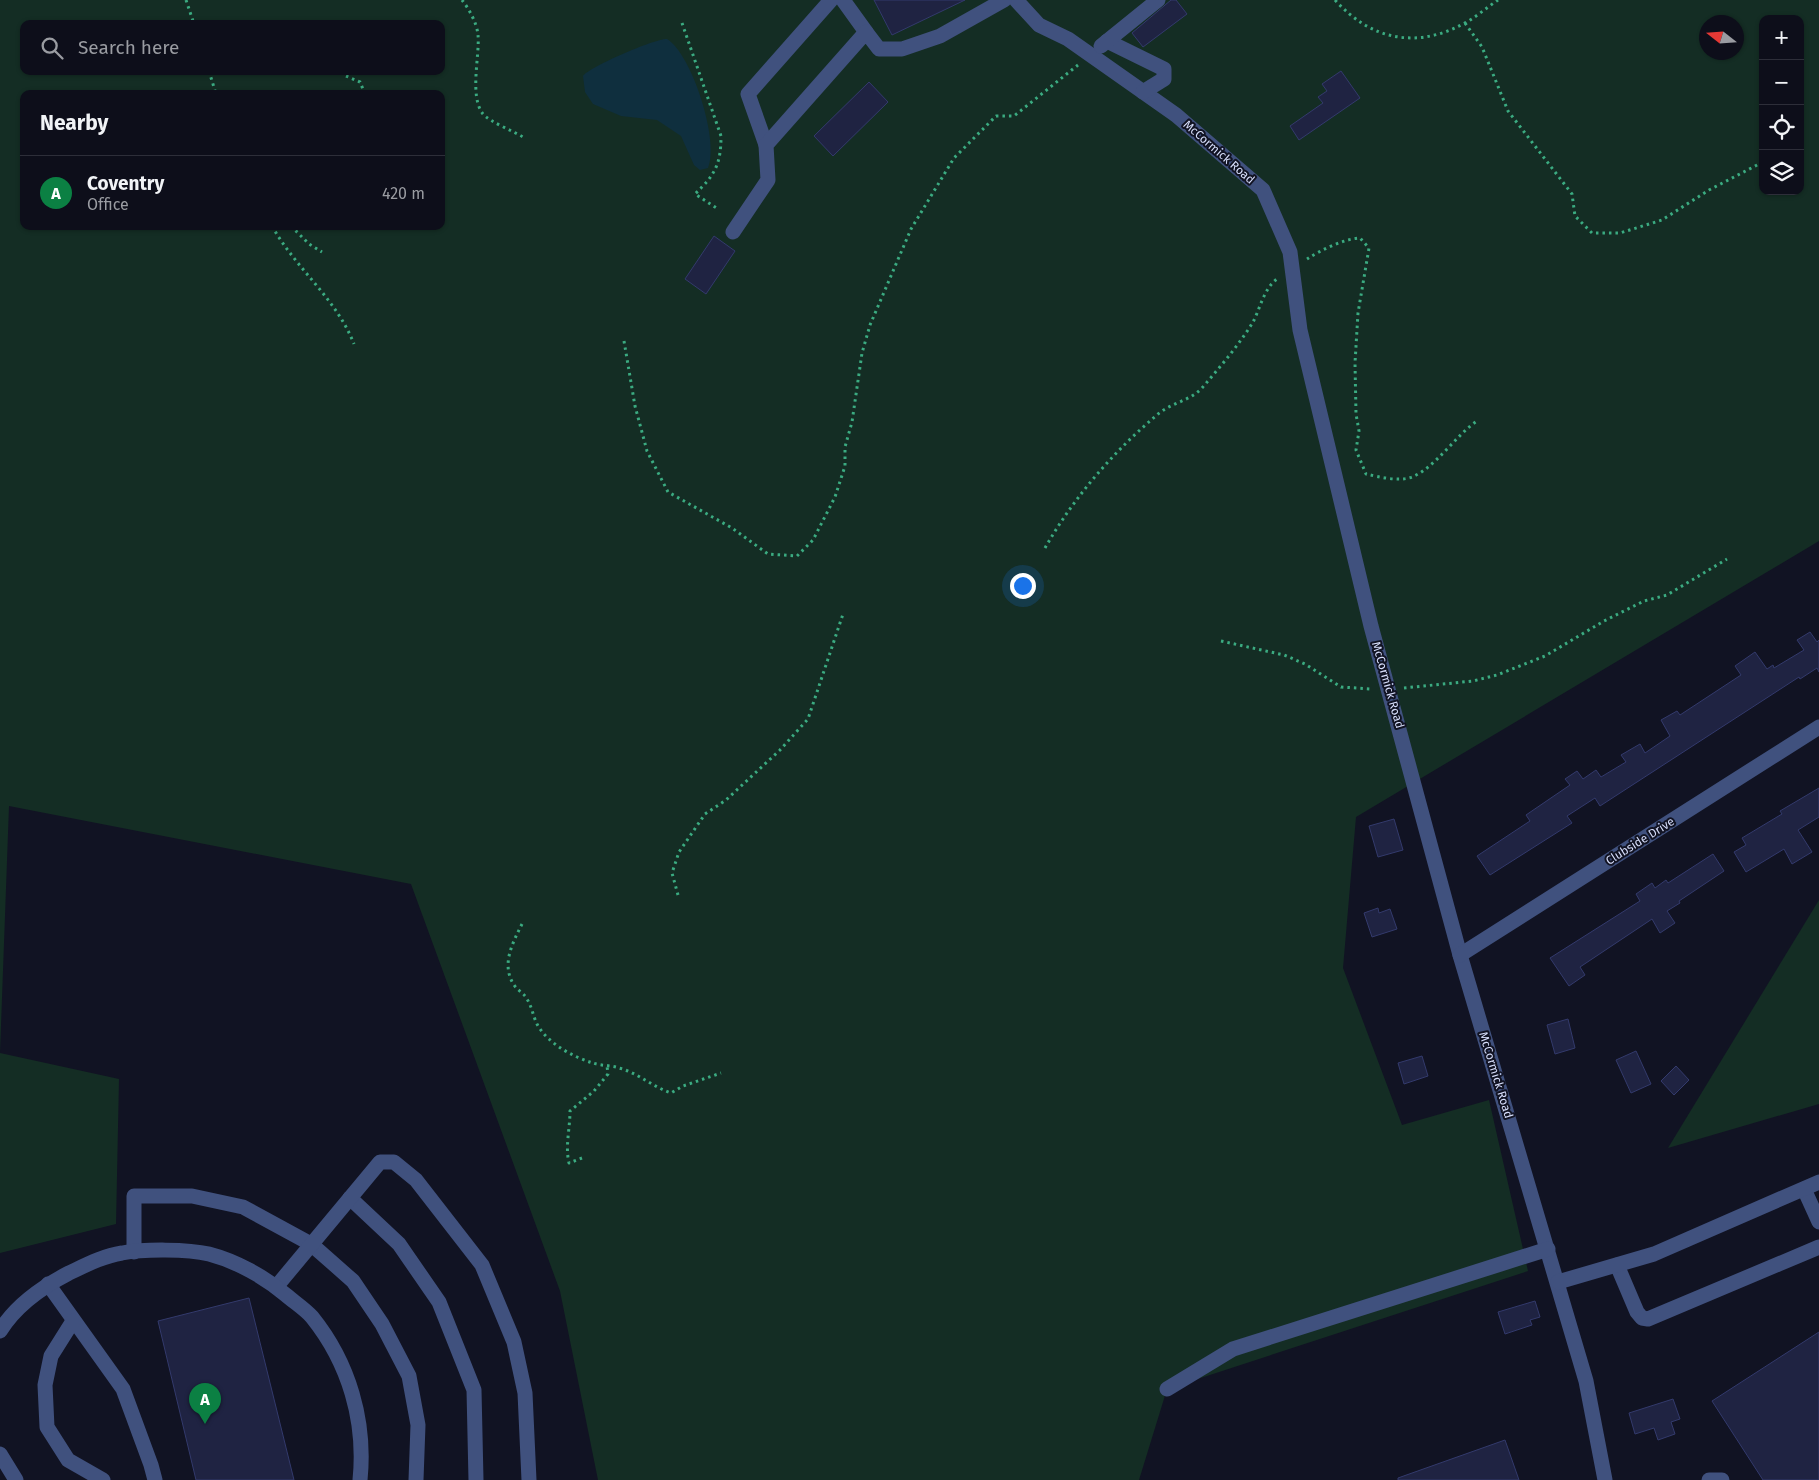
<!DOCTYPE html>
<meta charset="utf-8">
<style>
:root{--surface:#0d0e1a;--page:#161723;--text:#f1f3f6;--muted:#9a9ca2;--line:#2d2e39;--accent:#0b8043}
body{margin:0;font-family:"Fira Sans",sans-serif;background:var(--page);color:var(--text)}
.controls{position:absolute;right:15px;top:15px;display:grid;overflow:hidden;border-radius:10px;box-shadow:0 1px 4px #0004}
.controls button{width:45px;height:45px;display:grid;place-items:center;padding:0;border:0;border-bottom:1px solid var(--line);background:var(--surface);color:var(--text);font:25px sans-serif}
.compass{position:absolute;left:1699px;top:15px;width:45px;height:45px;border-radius:50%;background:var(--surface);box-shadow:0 1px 4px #0004;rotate:287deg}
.you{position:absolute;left:1022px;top:585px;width:18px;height:18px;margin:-12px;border:4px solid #fff;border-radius:50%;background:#1a73e8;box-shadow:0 0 0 8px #1a73e833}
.badge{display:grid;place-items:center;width:32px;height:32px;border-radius:50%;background:var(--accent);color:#fff;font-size:16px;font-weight:700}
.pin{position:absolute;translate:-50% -41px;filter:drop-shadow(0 1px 2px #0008)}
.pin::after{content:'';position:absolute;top:26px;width:18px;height:15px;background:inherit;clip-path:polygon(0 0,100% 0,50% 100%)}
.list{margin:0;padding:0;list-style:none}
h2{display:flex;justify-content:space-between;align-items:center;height:65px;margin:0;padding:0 20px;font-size:21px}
h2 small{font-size:16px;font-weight:400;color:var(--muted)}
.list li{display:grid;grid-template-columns:32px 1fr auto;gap:15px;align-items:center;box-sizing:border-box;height:75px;padding:0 20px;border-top:1px solid var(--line)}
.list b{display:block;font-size:19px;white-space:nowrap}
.list p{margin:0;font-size:16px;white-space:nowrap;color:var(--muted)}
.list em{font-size:16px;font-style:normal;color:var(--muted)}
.icon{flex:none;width:28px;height:28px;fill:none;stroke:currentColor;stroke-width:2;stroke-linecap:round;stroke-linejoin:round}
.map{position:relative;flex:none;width:1819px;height:1480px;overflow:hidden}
.search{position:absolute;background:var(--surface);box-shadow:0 1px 4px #0004;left:20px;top:20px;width:425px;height:55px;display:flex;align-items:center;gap:12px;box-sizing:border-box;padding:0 18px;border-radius:10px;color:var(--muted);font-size:19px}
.panel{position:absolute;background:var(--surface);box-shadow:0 1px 4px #0004;left:20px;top:90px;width:425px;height:140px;border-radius:10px}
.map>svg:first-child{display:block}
</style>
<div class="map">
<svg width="1819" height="1480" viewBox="0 0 1819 1480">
<rect width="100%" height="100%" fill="#111323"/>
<g fill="#142d24" fill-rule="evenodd">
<path d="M0,0h1819v541l-463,276 -13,151 59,157 87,-25 39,171 -361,118 -28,91h-541l-38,-189 -149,-407 -402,-78 -9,247 119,26 -3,145 -116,29zM1763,19h37v172h-37zM1706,22h30v30h-30zM24,24h417v47h-417zM24,94h417v132h-417z"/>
<polygon points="1819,900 1819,1104 1668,1148"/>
</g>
<path fill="#0f2f3e" d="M667,39c25,15 53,103 41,129l-8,2 -6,-5 -13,-29 -24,-16 -36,-4 -28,-12 -8,-12 -2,-16c6,-9 73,-38 84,-37z"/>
<g fill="#1f2342" stroke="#333a6c">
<polygon points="874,0 965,0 892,35"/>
<polygon points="1171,0 1176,0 1187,14 1143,47 1132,33"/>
<polygon points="1341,71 1360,98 1299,140 1290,126 1323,103 1318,97 1327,91 1322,84"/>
<polygon points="869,82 888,102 833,156 814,136"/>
<polygon points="714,236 735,251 706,294 685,279"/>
<polygon points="1810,632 1817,642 1819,640 1819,672 1817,668 1800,679 1799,677 1600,806 1595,798 1567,816 1572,823 1490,875 1477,856 1530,821 1526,815 1570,785 1565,779 1577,771 1583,779 1596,770 1601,777 1626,762 1621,755 1640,744 1645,753 1670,736 1661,720 1677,711 1680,715 1741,675 1735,666 1755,652 1767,669 1773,665 1774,668 1804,650 1797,640"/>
<polygon points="1819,788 1819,817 1798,830 1812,852 1792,864 1784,849 1746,872 1734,852 1746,845 1742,838 1782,814 1780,811"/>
<polygon points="1394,819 1403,850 1378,857 1369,826"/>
<polygon points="1713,854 1724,871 1679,901 1680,903 1667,911 1675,923 1660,933 1652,919 1580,967 1585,975 1569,986 1550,958 1640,901 1636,894 1652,883 1655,888 1666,880 1668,883"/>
<polygon points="1378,908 1379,913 1390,909 1397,929 1372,937 1364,913"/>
<polygon points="1568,1019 1575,1048 1555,1054 1547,1025"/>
<polygon points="1636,1051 1651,1084 1631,1093 1616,1060"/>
<polygon points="1422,1056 1428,1076 1404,1084 1398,1063"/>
<polygon points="1676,1066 1689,1080 1674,1095 1661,1081"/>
<polygon points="249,1298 294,1480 196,1480 158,1321"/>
<polygon points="1535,1301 1540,1317 1530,1320 1532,1325 1505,1334 1498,1312"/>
<polygon points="1819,1332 1819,1480 1763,1480 1712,1401"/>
<polygon points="1673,1399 1680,1419 1671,1422 1675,1434 1658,1440 1654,1428 1635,1434 1629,1413"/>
<polygon points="1505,1440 1519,1480 1398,1480 1398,1478"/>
</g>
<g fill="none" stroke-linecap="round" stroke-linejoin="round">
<g stroke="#3bab81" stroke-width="3" stroke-dasharray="2.5 4" stroke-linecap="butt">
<polyline points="186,0 194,24"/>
<path d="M462,0c7,9 15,23 16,35 2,20 -9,61 5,79 7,8 30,17 40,23"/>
<path d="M1335,0c36,40 81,49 128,24 12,-6 23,-16 35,-24"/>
<path d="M682,23l39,113c0,28 -6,39 -26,58l23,15"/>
<polyline points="1465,23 1482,47 1508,111 1572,194 1575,216 1592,233 1620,233 1662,220 1709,190 1763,162"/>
<polyline points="209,71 216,94"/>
<polyline points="346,76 360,82 365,94"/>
<polyline points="1800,143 1804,142"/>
<path d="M272,226c24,43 64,72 82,118"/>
<polyline points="291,226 309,244 322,252"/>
<path d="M1307,259c14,-9 36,-20 53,-21l9,10 -11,65 -3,50 1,51 3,17 -3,19 10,24c13,3 33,8 46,3 23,-9 44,-42 65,-56"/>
<polyline points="624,341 635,406 647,451 668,492 732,528 768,554 797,556 813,540 835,497 845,466 845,447 852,422 862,353 870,325 911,229 954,158 996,116 1014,116 1078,65"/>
<path d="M1045,548c29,-51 68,-96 112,-133 13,-12 33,-14 45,-27 18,-21 37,-43 51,-66 7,-13 11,-34 24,-43"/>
<polyline points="1221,641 1284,655 1305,664 1341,687 1371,689"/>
<polyline points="1404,688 1473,681 1497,675 1545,656 1604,621 1644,601 1667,595 1727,559"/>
<polyline points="678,895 672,873 679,852 705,814 726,800 780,750 808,719 843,614"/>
<path d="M522,924c-10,20 -21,41 -8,61 4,6 10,8 13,14 5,8 6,17 10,25 10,19 36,33 56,39 8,3 18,2 26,5 19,5 34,19 52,25l12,-7 38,-13"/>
<path d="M582,1158l-13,5c-4,-17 1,-34 1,-52l24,-20 14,-17 -1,-8"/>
</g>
<g stroke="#40517e" stroke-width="15">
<polyline points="843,0 866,32"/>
<polyline points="1016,0 1039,25 1068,39 1176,115 1263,190 1290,252 1300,330 1371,626 1460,955 1586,1381 1605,1480"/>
<polyline points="1107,41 1164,69 1164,79 1143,92"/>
<polyline points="1101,46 1158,0"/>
<polyline points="766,145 748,94 831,0"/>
<polyline points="733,232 768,180 766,145 866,32 879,49 902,49 940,36 1004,0"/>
<polyline points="1460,955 1819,727"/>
<polyline points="1804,1189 1819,1222"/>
<polyline points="350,1198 399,1244 439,1302 474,1390 476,1480"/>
<polyline points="134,1252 134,1196 192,1196 243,1207 311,1244 353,1281 382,1324 409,1376 418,1425 416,1480"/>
<polyline points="1617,1265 1637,1312 1642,1318 1648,1319 1819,1247"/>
<polyline points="1558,1282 1654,1254 1819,1182"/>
<polyline points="48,1284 123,1389 151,1465 155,1480"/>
<polyline points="276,1287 380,1162 394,1162 416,1180 482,1265 514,1342 525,1393 529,1480"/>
<polyline points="73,1321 51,1356 45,1385 47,1427 68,1460 103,1480"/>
<path d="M0,1331c16,-26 42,-44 69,-58 17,-8 34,-17 53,-20 21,-4 66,-4 87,1 27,7 56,23 77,41 8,7 19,14 26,22 37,46 54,104 48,163"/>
<polyline points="1167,1389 1233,1349 1548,1249"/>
<polyline points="0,1454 16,1480"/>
<polyline points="1709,1480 1722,1480"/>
</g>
</g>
<g text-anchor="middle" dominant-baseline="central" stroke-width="4" stroke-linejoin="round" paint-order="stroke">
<g font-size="12" fill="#d7defb" stroke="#111323">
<text transform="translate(1219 152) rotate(41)">McCormick Road</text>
<text transform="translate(1388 685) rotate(74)">McCormick Road</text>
<text transform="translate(1640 841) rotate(-32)">Clubside Drive</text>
<text transform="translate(1496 1075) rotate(73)">McCormick Road</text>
</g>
</g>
</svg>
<div class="controls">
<button>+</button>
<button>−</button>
<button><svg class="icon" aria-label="locate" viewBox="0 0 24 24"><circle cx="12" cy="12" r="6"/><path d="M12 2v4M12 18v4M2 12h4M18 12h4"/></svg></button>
<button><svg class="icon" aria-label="layers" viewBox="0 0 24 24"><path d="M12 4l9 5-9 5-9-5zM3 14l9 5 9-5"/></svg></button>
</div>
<svg class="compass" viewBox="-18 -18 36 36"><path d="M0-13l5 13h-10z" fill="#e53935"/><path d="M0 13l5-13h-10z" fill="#9a9ca2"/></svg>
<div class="you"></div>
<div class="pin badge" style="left:205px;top:1424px">A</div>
<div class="search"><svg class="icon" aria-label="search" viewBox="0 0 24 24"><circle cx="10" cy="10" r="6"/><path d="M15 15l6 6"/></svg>Search here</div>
<section class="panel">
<h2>Nearby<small></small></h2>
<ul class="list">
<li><span class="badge">A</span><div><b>Coventry</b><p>Office</p></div><em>420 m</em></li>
</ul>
</section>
</div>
